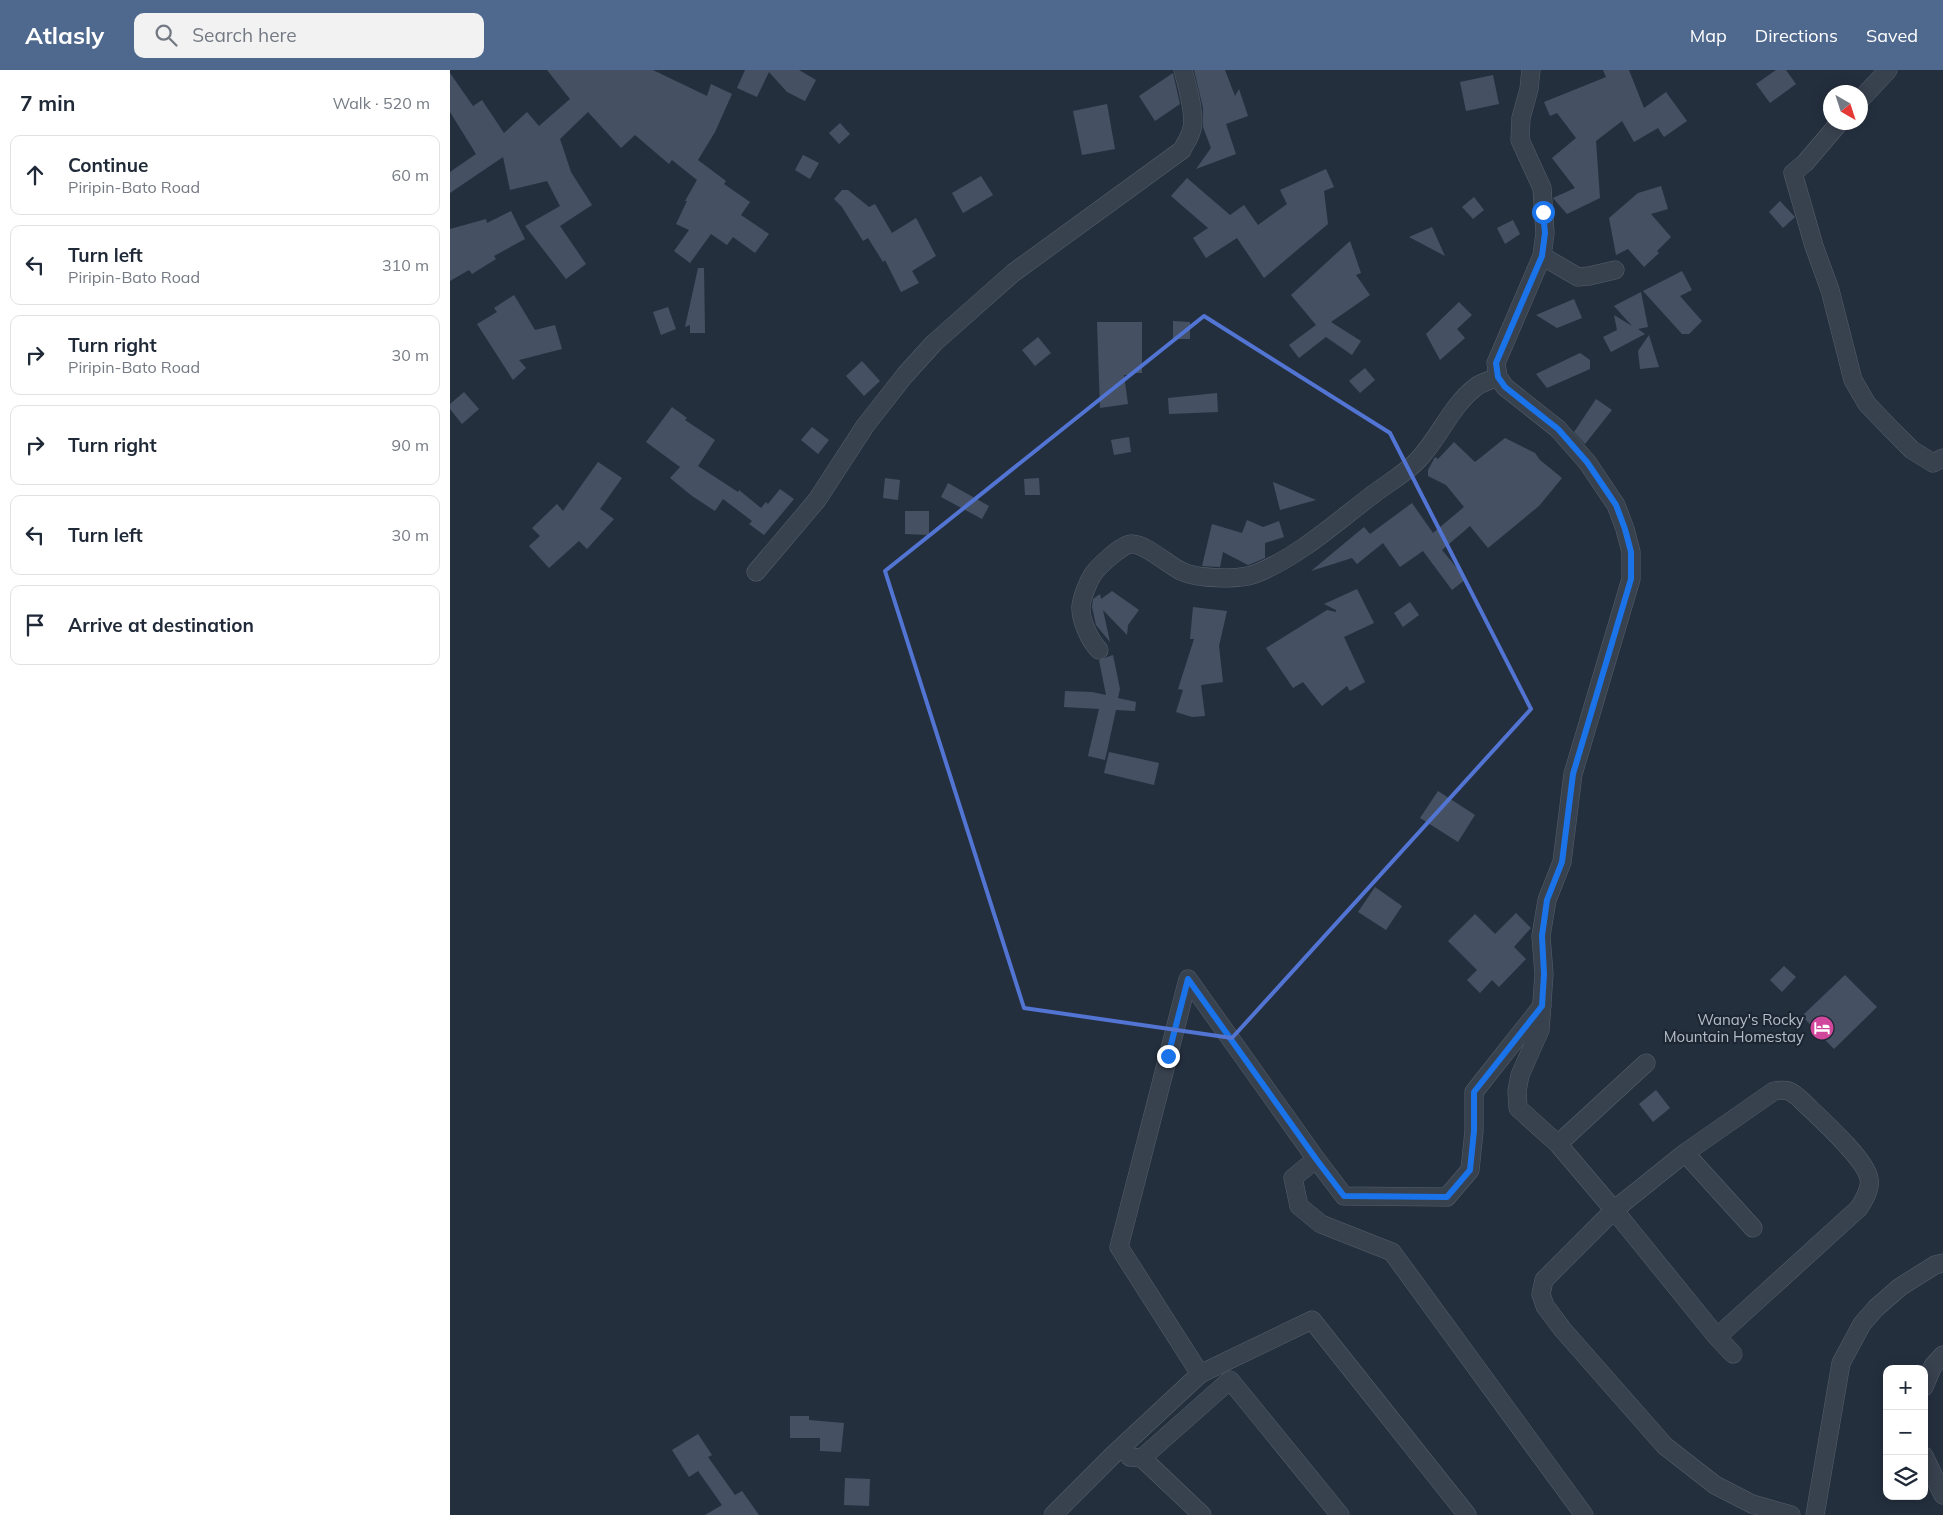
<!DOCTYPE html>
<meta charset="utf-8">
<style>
:root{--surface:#fff;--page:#f2f2f3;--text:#1f2937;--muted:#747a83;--line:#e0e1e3;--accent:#4f688e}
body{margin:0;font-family:Mulish,sans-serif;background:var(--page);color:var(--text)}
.controls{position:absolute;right:15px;bottom:15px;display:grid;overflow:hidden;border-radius:10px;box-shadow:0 2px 12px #0003}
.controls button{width:45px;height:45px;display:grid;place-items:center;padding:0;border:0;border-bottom:1px solid var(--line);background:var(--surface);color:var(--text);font:25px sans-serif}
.compass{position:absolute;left:1373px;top:15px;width:45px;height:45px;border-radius:50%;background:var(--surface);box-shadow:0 2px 12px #0003;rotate:141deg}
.stop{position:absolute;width:15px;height:15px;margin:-11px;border:4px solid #1a73e8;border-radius:50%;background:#fff}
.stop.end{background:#1a73e8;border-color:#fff;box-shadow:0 1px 5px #0008}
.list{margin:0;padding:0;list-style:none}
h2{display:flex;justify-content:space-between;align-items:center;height:65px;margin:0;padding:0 20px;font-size:21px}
h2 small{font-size:16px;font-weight:400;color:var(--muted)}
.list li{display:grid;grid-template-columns:32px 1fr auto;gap:15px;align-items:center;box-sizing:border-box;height:80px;margin:0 10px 10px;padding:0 10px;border:1px solid var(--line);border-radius:10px}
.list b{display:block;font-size:19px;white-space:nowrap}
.list p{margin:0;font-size:16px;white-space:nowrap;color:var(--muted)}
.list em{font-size:16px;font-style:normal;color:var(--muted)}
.icon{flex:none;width:28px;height:28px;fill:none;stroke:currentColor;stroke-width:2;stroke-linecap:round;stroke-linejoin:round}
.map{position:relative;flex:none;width:1493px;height:1445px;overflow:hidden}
header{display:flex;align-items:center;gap:30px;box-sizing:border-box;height:70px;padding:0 25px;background:var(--accent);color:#fff}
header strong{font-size:24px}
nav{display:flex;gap:28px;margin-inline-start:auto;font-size:18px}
.search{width:350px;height:45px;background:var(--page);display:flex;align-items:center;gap:12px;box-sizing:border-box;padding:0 18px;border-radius:10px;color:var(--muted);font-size:19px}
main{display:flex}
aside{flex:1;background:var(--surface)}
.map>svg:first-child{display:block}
</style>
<header>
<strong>Atlasly</strong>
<div class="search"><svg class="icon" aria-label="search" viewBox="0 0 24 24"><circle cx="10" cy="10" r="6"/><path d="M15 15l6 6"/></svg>Search here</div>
<nav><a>Map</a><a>Directions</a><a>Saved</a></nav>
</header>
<main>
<aside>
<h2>7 min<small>Walk · 520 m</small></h2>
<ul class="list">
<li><svg class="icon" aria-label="ahead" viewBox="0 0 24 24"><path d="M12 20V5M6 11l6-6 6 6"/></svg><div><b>Continue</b><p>Piripin-Bato Road</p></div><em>60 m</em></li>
<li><svg class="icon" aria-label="left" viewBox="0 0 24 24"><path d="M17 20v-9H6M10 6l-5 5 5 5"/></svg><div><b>Turn left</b><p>Piripin-Bato Road</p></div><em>310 m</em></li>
<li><svg class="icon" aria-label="right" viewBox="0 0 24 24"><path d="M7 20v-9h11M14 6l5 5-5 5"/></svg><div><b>Turn right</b><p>Piripin-Bato Road</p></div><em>30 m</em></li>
<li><svg class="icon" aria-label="right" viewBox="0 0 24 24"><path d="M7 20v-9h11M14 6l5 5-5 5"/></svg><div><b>Turn right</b></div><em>90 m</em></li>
<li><svg class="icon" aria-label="left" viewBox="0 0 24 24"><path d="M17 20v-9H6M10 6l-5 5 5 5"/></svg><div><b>Turn left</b></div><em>30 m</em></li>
<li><svg class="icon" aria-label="arrive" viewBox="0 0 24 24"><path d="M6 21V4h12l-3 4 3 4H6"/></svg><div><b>Arrive at destination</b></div></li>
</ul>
</aside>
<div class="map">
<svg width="1493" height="1445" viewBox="0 0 1493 1445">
<rect width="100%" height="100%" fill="#242f3e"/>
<g fill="#455162">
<polygon points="97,0 203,0 257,26 261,14 282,24 265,62 248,90 276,111 274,114 300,132 291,145 319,164 305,183 283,167 277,175 261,164 240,193 224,181 239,160 226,154 237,131 235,131 247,110 222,90 219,94 185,65 171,78 138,42 110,69 121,102 142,135 110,156 136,194 116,209 75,156 110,136 97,111 60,120 53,87 0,123 0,102 26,84 0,42 0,3 23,36 32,30 54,63 77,42 89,56 120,29"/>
<polygon points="295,0 349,0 366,10 355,31 337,22 319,2 307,27 287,18"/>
<polygon points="744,0 775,0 785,26 789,19 798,46 776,54 786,84 746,99 761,78 753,57 753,38"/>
<polygon points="1153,0 1179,0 1194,38 1216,22 1237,51 1214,67 1208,58 1184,72 1172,51 1146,71 1150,128 1117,144 1103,128 1125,118 1102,88 1126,68 1107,43 1100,46 1094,32 1156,7"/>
<polygon points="1326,0 1336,0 1346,14 1320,33 1306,14"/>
<polygon points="723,3 730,34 705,51 689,26"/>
<polygon points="1043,5 1049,34 1016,41 1010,12"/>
<polygon points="657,34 665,79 632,85 623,41"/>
<polygon points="390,53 400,64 389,74 379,63"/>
<polygon points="353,85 369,93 360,109 345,100"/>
<polygon points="876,99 884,117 874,121 878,154 814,208 787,168 756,188 743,168 758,158 721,126 737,108 780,145 794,135 808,155 837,134 830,120"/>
<polygon points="531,106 543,125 513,143 502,123"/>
<polygon points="1211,116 1218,139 1201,144 1221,167 1207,181 1209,183 1194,197 1178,179 1166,185 1159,148 1188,123"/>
<polygon points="392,120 398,120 419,137 425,134 442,163 466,148 486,186 462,201 469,213 451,222 435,190 433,192 418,168 413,171 392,137 384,129"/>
<polygon points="1024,127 1034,140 1023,149 1012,137"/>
<polygon points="1330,131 1345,147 1333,158 1319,142"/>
<polygon points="61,141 75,169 44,186 46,189 22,204 19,200 0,211 0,159 36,149 37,153"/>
<polygon points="1063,150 1070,164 1055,174 1047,158"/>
<polygon points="982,157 995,186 959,167"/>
<polygon points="900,171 911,203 906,205 920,225 881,252 911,271 902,285 876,267 849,288 839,275 866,255 841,225"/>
<polygon points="248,198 254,198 255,263 240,263 240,255 235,257"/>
<polygon points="1232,201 1242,220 1230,226 1252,251 1239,264 1232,264 1193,221"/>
<polygon points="1191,222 1198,257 1188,259 1195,264 1161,282 1153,267 1167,260 1164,245 1182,256 1164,236"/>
<polygon points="64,225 85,260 105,255 112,279 69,290 76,298 63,310 27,254 47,242 44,238"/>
<polygon points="1124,229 1132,248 1107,258 1086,245"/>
<polygon points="1009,232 1022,245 1007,259 1015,268 990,290 976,264"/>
<polygon points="218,237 226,259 211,265 203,242"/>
<polygon points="723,251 740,252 740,269 723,269"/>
<polygon points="647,252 692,252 692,303 680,303 681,305 674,305 678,334 650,338"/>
<polygon points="1199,265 1209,297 1190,299 1188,281"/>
<polygon points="588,267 601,283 585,296 572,280"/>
<polygon points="1130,283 1140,290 1140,299 1097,318 1086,304"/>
<polygon points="412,291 430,311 414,326 396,306"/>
<polygon points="915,298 925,310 910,323 899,311"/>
<polygon points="14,322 29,339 12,354 0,339 0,334"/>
<polygon points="767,323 768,342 719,344 718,328"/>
<polygon points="1146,329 1162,340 1135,374 1124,362"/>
<polygon points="222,337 237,348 235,350 265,370 248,396 288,422 289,420 311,438 316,432 318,434 330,419 344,429 314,465 299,454 302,451 273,429 265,441 242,426 220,408 230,397 196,372"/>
<polygon points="362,357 379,370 368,384 351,370"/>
<polygon points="679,367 681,382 664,385 661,370"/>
<polygon points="1055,368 1085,383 1090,390 1112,408 1089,436 1038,478 1020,456 992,480 1016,509 1002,520 973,481 950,497 933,473 907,494 902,488 861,501 914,457 920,464 962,433 983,463 1014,437 996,415 978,406 978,400 985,387 988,389 1004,372 1025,392"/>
<polygon points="148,392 172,408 150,439 164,449 137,479 129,471 99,498 79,476 90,466 82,458 107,434 113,441"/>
<polygon points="435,408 450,410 448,430 433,428"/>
<polygon points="589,408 590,425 575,425 574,409"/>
<polygon points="823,412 866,430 830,440"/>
<polygon points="498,413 539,436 532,449 491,427"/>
<polygon points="455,441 479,441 479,465 455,464"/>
<polygon points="797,450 813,457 829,451 834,467 815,473 815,488 801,494 798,495 773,482 770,497 752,496 762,454 792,463"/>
<polygon points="907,519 924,553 894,567 915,612 900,621 897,616 872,636 853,612 843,618 816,578 877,540 886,542 886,540 874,534"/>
<polygon points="662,521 689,540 678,555 677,565 653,540 660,572 646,555 642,537 643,529 650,524 651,529"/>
<polygon points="960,532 969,545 953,557 944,543"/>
<polygon points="743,537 777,541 769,576 773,612 751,615 755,646 742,647 726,642 733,620 728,619 744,569 740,569"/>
<polygon points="663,585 670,619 668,628 686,632 685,641 666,640 655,690 638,686 649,639 614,637 615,621 642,622 656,625 649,590"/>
<polygon points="659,682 709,693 704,715 654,703"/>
<polygon points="988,721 1025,745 1008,772 970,748"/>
<polygon points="925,817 952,836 936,860 908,842"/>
<polygon points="1066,843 1081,858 1064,877 1076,889 1049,917 1042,910 1030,923 1017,910 1027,900 998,871 1025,844 1045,864"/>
<polygon points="1334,896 1346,907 1332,922 1320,910"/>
<polygon points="1395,905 1427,937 1384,979 1352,946"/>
<polygon points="1206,1020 1220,1038 1203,1052 1189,1034"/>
<polygon points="340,1346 359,1346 359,1350 394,1353 391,1382 370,1381 370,1368 340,1368"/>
<polygon points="248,1364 262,1385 258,1387 285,1425 292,1421 309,1445 255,1445 272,1435 248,1401 239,1407 222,1380"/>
<polygon points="395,1408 420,1409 419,1436 394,1435"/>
</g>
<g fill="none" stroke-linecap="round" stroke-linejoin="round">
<defs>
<g id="street">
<polyline points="1081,0 1079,19 1071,48 1070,70 1092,118 1095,163 1092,186 1046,293 1048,307 1055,317 1108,359 1137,392 1166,435 1175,459 1181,482 1181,509 1123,704 1112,792 1097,830 1091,866 1094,904 1090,960 1070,1005 1067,1021 1068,1038 1108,1074 1164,1140 1094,1210 1091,1224 1095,1236 1113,1260 1215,1376 1265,1415 1302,1434 1341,1445"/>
<polyline points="1410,30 1438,0"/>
<polyline points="1390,52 1355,93 1343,103 1364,176 1380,220 1403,310 1417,334 1441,359 1462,380 1483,393 1493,388"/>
<polyline points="1092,186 1128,207 1139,206 1165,200"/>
<path d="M306,502l61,-72 48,-74 40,-51 29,-32 79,-70 169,-123c3,-6 7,-12 9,-18 6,-15 -4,-46 -8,-62"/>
<path d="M649,580c-9,-9 -19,-30 -18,-44 1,-9 7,-24 12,-32 6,-8 28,-29 38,-30 14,-1 37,21 50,27 16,8 57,9 74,3 43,-17 79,-50 116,-78 15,-12 34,-22 47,-36 22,-23 33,-55 59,-74 6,-4 14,-6 21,-9"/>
<polyline points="1108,1074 1196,993"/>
<polyline points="1235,1083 1303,1158"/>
<polyline points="866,1089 843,1108 849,1136 871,1154 942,1182 1134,1445"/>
<path d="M1267,1267l142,-129c5,-8 12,-19 10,-29 -3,-21 -54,-65 -70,-81 -9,-8 -13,-9 -25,-7l-89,62 -71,57 103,127 16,17"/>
<polyline points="750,1304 862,1250 1017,1445"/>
<polyline points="1474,1317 1483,1296 1493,1285"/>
<polyline points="1474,1386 1493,1425"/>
<polyline points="680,1387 692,1388 752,1445"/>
<polyline points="692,1388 780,1310 890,1445"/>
<polyline points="603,1445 662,1386 750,1304 669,1177 738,909 866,1089 894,1126 997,1127 1020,1100 1024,1061 1024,1022 1092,936"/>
<polyline points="1365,1445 1391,1293 1412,1254 1426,1238 1450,1217 1485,1195 1493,1193"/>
</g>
</defs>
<use href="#street" stroke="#565f6c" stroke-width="19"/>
<use href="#street" stroke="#38414e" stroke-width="18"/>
</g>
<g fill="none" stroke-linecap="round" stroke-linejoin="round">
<polyline stroke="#1a73e8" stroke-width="6" points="718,986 738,909 866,1089 894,1126 997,1127 1020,1100 1024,1061 1024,1022 1092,936 1094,904 1092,866 1097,830 1112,792 1123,704 1181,509 1181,482 1175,459 1166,435 1137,392 1108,359 1055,317 1048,307 1046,293 1092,186 1095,163 1093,142"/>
</g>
<path fill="none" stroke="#5274d3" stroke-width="4" stroke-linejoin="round" d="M754,246l186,117 141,276 -299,329 -208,-30 -139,-437z"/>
<defs>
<symbol id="hotel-disc" viewBox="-11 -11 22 22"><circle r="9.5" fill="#d1479c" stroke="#1d2633"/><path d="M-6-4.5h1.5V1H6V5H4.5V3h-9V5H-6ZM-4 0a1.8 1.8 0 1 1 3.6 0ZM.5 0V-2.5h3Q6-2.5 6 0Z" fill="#fff"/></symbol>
</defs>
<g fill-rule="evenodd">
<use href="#hotel-disc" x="1358" y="944" width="28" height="28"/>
</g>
<g text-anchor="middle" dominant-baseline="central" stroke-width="4.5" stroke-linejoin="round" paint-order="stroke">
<g font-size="15" fill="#b4bcc9" stroke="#1d2633" text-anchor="end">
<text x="1354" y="949">Wanay's Rocky<tspan x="1354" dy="17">Mountain Homestay</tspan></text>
</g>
</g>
</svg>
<div class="controls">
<button>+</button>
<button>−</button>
<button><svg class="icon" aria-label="layers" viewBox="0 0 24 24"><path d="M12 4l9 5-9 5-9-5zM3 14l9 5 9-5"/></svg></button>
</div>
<svg class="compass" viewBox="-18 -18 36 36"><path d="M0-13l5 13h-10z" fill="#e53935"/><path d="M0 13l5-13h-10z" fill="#747a83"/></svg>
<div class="stop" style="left:1093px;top:142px"></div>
<div class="stop end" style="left:718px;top:986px"></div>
</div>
</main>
